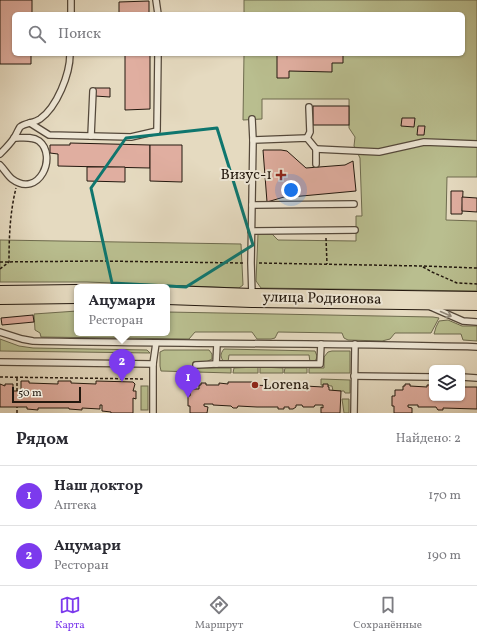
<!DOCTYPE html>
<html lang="ru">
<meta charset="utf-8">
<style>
:root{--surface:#fff;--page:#f7f7f7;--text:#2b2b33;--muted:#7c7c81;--line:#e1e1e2;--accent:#7c3aed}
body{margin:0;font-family:Vollkorn,serif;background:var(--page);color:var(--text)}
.controls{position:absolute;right:12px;bottom:12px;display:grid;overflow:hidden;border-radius:6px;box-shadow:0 1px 3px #0004}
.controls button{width:36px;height:36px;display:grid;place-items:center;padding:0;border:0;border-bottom:1px solid var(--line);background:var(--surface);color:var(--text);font:20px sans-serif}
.scale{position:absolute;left:12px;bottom:10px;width:69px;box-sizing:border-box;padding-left:4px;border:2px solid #23180e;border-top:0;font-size:11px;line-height:14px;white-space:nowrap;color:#23180e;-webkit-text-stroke:3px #eee7d6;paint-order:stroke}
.you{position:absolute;left:291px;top:190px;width:14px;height:14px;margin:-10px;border:3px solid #fff;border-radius:50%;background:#1a73e8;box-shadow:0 0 0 6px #1a73e833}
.badge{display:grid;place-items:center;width:26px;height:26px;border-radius:50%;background:var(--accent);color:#fff;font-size:13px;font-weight:700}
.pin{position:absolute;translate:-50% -33px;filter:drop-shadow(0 1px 2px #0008)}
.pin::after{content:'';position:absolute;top:21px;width:14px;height:12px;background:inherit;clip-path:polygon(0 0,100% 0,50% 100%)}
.popup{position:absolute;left:74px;top:284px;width:96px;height:52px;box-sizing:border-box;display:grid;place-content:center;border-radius:6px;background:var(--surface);filter:drop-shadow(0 1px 3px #0005);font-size:13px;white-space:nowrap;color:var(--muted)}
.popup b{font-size:15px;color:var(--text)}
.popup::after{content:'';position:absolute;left:50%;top:100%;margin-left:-8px;border:8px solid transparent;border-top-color:var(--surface)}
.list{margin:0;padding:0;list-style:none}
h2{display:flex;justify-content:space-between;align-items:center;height:52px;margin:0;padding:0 16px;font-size:17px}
h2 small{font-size:13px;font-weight:400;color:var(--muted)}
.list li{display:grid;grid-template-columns:26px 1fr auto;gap:12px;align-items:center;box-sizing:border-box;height:60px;padding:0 16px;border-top:1px solid var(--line)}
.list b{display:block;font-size:15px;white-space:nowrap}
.list p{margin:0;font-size:13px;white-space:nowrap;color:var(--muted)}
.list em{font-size:13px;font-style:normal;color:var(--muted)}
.icon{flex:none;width:22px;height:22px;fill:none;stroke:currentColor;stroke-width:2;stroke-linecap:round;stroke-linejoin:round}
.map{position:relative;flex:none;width:477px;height:413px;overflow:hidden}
.search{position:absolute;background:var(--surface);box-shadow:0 1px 3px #0004;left:12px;right:12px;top:12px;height:44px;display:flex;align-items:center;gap:10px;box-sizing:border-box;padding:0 14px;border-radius:6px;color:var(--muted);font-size:15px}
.sheet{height:172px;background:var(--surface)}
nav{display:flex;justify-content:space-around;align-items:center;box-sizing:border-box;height:56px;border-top:1px solid var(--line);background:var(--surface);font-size:11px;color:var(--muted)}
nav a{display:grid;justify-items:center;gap:2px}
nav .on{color:var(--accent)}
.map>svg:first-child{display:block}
</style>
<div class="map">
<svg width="477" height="413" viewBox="0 0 477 413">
<rect width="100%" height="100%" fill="#e5dac0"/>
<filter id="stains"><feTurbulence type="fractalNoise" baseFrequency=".005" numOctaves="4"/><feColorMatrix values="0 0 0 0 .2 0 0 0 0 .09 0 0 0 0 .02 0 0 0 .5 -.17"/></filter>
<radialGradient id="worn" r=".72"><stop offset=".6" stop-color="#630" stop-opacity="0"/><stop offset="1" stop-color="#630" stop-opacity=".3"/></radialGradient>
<g fill="#b9be8f" stroke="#6e6b4e">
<polygon points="244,0 477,0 477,177 447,177 446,220 477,221 477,291 261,288 256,281 258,234 272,234 278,240 356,241 356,216 362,216 360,158 354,146 355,137 349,128 349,99 262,99 262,119 243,120 244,54 463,54 463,14 244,14"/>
<polygon points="0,240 241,244 243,285 239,288 87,282 0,282"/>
<polygon points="77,311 77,333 167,333 167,312 433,317 439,318 431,333 395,333 390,339 382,341 348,340 344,338 342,333 278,332 275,338 271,339 257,339 252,332 195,332 189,339 41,337 40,333 35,330 34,314"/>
<polygon points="448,320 462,326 477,326 477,341 463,340 461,334 434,334 436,327 439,321"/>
<polygon points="0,339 19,346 33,348 147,350 150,353 0,351"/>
<path d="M224,349l91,2 2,5 -1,4 -6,2 -1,-7h-80l-1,7h-4c-4,-5 -4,-8 0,-13z"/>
<polygon points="164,350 209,350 212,354 212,359 206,362 193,362 193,368 231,368 231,373 161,371 160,366 160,352"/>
<polygon points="332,351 350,351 350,373 309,373 309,368 324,368 324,357 328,352"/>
<polygon points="258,367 258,373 233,373 234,368"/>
<polygon points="260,367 283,368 283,373 260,373"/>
<polygon points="285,368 307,368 307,373 284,373"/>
<polygon points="321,379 350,380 350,393 345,393 344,391 333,391 332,386 321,385"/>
<rect x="141" y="386" width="7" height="24"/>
<polygon points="342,399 349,399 349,413 344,413"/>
</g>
<g fill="#e0aea0" stroke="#23180e">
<polygon points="0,0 32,0 32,14 14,14 14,54 31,54 31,64 0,64"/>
<polygon points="149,1 149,14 119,14 119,2"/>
<polygon points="125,54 150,54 150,109 125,110"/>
<polygon points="277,54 343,54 343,63 332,63 332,72 289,71 289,78 277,78"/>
<polygon points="95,88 110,88 110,97 95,96"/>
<rect x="313" y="106" width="36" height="19"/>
<polygon points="402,118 415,118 414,127 401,126"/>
<polygon points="418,126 425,126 424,135 417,135"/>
<polygon points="70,143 150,145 150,168 58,166 58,154 50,153 50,145 70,145"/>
<polygon points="150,145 182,145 182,182 150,181"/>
<polygon points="263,150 281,150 287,151 306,168 345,165 353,161 356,191 291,197 284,197 267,202"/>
<polygon points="87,167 125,167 125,182 87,181"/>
<polygon points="451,191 463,191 462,214 451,214"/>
<polygon points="462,197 477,198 477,212 462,211"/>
<polygon points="33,315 34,322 2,325 1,318"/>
<polygon points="21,381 29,381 29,383 58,384 58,381 71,381 71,383 96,384 96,381 133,382 135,384 133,391 136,391 136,399 133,398 133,413 111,413 111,412 102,411 102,405 100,405 100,409 82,408 82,410 69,409 69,408 38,408 38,410 27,409 27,407 0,407 0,384 5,386 5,384 13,384 13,391 21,391"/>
<polygon points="228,382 252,382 252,385 276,386 276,382 287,383 287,385 323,387 323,384 328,384 328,387 329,387 329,390 341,391 340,413 321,413 321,407 323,408 323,405 315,405 314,407 303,407 302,405 296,405 296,407 293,409 289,409 289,407 284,407 284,409 278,409 278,407 257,407 238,406 237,408 233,408 231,406 213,405 213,404 204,404 204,406 208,407 207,413 190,413 190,406 188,406 188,396 190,396 191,389 199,389 199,385 201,385 201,383 206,383 206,385 219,385 219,383 228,384"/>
<polygon points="405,384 410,384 410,386 427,387 427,385 432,385 432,398 462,398 462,387 477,387 477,409 443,408 443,410 438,410 436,407 418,407 418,405 408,405 408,407 412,408 412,413 394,413 394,406 392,406 392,396 395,396 395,390 403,390 403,386 405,386"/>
</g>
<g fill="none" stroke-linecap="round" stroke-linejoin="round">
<defs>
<g id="lane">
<polyline points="156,0 158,14"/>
<polyline points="71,14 71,0"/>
<polyline points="252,119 253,140"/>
<polyline points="30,123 49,135 131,137 157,131 158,54"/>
<polyline points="91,136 93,91"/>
<polyline points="307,138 310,132 309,107"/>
<polyline points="316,149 379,152 424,142 477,144"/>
<path d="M0,154c5,-5 10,-10 14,-16 2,-3 4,-8 6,-11 5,-4 14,-4 20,-8 17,-12 30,-45 30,-65"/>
<path d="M0,165c4,4 8,11 12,14 27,20 46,-23 27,-38 -7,-5 -17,-3 -25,-3"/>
<polyline points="252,205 354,204"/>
<polyline points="251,231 355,230"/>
<polyline points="252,295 251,263 253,140 307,138 316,149 316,164"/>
<polyline points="431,307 463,321 477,322"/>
<path d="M0,332l22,7 11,2c148,3 296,2 444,6"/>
<polyline points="0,362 153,364"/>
<polyline points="216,364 217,344"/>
<polyline points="196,365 216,364 320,364 321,344"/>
<polyline points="354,376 432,377"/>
<polyline points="462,377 477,378"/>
<polyline points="153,413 153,364 156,343"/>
<polyline points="354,413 355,344"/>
</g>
<g id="primary">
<polyline points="0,295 77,294"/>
<polyline points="167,295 252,298 477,301"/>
</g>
</defs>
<use href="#lane" stroke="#54483a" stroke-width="8"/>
<use href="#primary" stroke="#23180e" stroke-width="20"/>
<g stroke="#23180e" stroke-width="1.5" stroke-dasharray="3 2" stroke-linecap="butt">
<polyline points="326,238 327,264"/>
<polyline points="0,262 96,261 243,263"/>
<polyline points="259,263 422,266 477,268"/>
<polyline points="423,267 432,272 457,283 477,284"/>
<path d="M0,269l9,-7c0,-25 1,-50 7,-74"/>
<polyline points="0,377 145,379"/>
<polyline points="17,391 17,377"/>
<polyline points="17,413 17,407"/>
</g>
<use href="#lane" stroke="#eee7d6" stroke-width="5.5"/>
<use href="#primary" stroke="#e5dac0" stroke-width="18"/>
</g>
<defs><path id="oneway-shaft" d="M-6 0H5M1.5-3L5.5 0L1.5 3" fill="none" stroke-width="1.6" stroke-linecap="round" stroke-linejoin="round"/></defs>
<use stroke="#938a7c" href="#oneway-shaft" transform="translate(446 314) rotate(24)"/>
<path fill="none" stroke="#0f766e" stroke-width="3" stroke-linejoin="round" d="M217,128l36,117 -67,42 -74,-4 -21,-95 35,-50z"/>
<g fill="#8f2418" stroke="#eee7d6" stroke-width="1.5">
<path d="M279 169h4v4h4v4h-4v4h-4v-4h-4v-4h4z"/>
<circle cx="255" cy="385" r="4"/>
</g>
<g text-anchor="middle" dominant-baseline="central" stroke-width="4" stroke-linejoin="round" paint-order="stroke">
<g font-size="15" fill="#23180e" stroke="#eee7d6" text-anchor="end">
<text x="272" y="175">Визус-1</text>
<text x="263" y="385" text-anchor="start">Lorena</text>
</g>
<g font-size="15" fill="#23180e" stroke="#eee7d6">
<text transform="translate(322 299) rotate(1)">улица Родионова</text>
</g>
</g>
<rect width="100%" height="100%" filter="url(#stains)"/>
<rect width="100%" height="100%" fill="url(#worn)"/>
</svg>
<div class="controls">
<button><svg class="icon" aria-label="layers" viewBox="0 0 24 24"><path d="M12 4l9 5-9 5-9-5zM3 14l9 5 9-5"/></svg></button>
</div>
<div class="scale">50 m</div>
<div class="you"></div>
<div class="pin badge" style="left:188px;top:398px">1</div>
<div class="pin badge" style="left:122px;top:382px">2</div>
<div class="popup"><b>Ацумари</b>Ресторан</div>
<div class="search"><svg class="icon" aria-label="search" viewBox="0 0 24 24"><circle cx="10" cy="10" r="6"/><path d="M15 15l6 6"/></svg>Поиск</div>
</div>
<section class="sheet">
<h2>Рядом<small>Найдено: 2</small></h2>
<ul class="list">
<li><span class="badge">1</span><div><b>Наш доктор</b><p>Аптека</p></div><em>170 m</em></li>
<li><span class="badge">2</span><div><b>Ацумари</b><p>Ресторан</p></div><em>190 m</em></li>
</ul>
</section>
<nav>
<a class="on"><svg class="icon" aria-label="map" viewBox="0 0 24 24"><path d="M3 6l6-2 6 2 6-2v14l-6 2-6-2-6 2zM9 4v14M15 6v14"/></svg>Карта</a>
<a><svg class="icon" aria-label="directions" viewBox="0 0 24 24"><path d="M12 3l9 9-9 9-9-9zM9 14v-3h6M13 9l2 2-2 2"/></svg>Маршрут</a>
<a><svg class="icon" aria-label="saved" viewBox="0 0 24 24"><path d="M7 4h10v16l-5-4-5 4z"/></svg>Сохранённые</a>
</nav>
